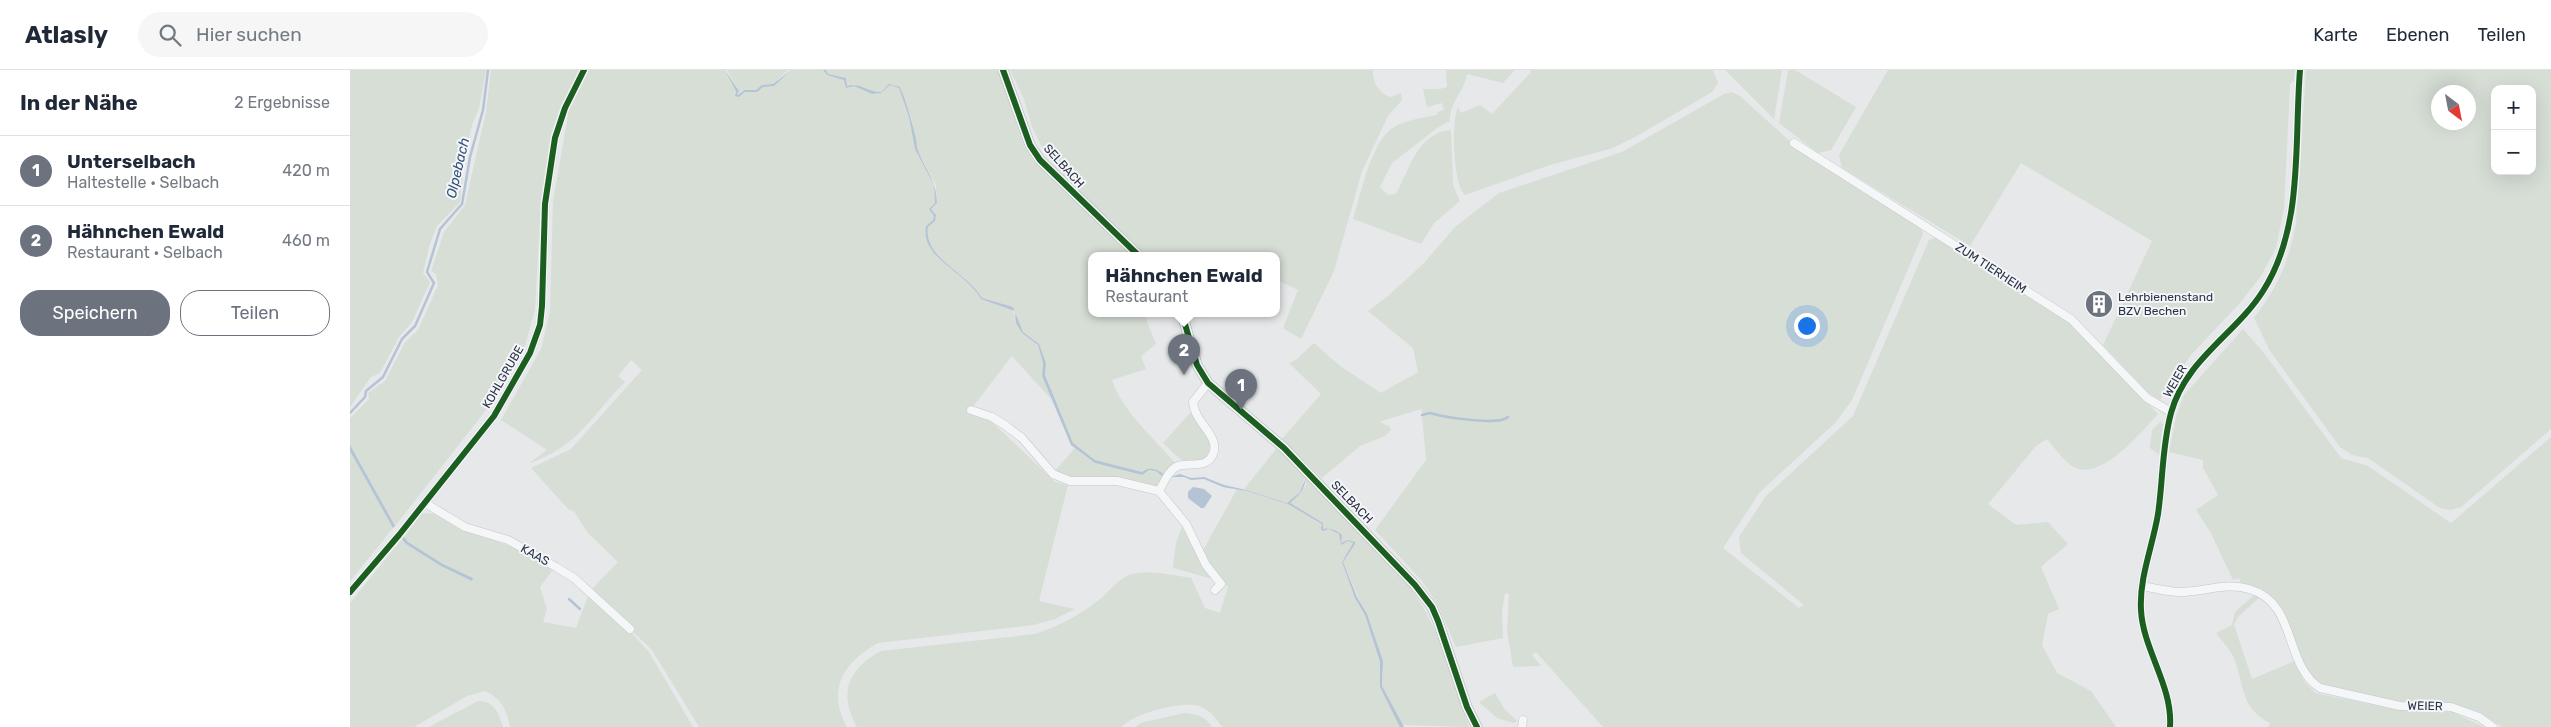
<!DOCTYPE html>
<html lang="de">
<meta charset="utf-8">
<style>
:root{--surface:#fff;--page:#f6f6f7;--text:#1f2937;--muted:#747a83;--line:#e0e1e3;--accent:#6c737f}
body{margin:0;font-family:Rubik,sans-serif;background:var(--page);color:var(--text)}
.controls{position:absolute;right:15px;top:15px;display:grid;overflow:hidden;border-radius:10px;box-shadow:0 5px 20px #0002}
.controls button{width:45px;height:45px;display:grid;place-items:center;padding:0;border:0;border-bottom:1px solid var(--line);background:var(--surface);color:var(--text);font:25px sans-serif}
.compass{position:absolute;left:2081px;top:15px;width:45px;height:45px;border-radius:50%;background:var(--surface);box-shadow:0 5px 20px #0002;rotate:148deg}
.you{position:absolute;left:1456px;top:255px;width:18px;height:18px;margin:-12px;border:4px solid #fff;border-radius:50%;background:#1a73e8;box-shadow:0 0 0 8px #1a73e833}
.badge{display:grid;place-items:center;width:32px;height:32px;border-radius:50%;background:var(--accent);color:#fff;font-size:16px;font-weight:700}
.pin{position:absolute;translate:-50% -41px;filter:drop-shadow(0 1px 2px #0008)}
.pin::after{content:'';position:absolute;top:26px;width:18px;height:15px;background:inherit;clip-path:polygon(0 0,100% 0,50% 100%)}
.popup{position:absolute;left:738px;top:182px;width:192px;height:65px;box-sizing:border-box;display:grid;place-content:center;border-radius:10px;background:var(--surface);filter:drop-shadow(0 1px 4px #0005);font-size:16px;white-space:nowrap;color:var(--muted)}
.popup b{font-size:19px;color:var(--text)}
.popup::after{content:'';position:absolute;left:50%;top:100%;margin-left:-10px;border:10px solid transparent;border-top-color:var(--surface)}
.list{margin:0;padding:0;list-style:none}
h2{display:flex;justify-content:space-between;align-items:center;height:65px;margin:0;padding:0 20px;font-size:21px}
h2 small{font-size:16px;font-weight:400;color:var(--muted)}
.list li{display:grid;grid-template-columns:32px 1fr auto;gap:15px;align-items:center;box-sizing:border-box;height:70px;padding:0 20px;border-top:1px solid var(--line)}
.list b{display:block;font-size:19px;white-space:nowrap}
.list p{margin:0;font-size:16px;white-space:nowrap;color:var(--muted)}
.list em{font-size:16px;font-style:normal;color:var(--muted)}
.actions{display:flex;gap:10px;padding:15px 20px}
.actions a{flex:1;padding:11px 0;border:1px solid var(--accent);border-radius:20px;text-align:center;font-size:18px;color:var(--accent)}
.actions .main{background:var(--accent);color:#fff}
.icon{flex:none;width:28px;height:28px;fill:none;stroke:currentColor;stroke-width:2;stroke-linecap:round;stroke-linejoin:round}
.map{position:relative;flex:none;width:2201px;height:657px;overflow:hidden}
header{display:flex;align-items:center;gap:30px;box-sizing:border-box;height:70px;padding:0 25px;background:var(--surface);border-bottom:1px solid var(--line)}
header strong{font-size:24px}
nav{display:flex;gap:28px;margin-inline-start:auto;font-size:18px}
.search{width:350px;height:45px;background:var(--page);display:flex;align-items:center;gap:12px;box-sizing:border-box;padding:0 18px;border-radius:28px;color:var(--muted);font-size:19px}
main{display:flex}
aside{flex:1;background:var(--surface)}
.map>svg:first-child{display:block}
</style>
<header>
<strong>Atlasly</strong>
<div class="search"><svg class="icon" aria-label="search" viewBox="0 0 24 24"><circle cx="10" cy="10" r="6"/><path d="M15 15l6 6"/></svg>Hier suchen</div>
<nav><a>Karte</a><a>Ebenen</a><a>Teilen</a></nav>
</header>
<main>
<aside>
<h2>In der Nähe<small>2 Ergebnisse</small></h2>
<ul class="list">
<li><span class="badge">1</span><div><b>Unterselbach</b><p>Haltestelle · Selbach</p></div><em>420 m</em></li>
<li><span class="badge">2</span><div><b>Hähnchen Ewald</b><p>Restaurant · Selbach</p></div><em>460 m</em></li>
</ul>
<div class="actions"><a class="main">Speichern</a><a>Teilen</a></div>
</aside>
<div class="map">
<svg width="2201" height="657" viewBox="0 0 2201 657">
<rect width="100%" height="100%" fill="#e6e8ea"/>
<g fill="#d6ded6" fill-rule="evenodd">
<polygon points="0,0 136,0 129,38 122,55 115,85 110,132 87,156 79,177 73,203 80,212 62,252 49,267 30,303 21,307 0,337"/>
<polygon points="141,0 230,0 211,35 201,64 191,130 185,240 175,276 136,340 45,456 0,375 0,348 19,329 18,323 35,311 55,272 68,260 88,215 86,204 81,201 94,162 115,135 136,42"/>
<path d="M239,0h136l12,21 -3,2 5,4 6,-5h12l6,-5 11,-1 17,-16h32l4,5 18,5 1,8 8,-2 18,8 9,-1 9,-8 9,3 10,29 6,32 19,36 1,18 -6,6 5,6 -1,5 -7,6c-6,32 40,47 55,73l31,10 10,24 16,12 5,18 -1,13 10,24 -40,-44 -44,57 24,9 63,60 13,3 -29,116 36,8 -20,10 -22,6 -155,18c-34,19 -52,46 -31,84h-148l-47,-77 -62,-59 28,-29 -31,-30 -13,-21 -5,-1 -38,-42 40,-19 71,-79 -11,-10 -13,16 7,6c-36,36 -45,63 -97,82l19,-14 -46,-30 40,-71 9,-38 3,-110 16,-91z"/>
<polygon points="377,0 438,0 423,14 412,15 406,20 395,20 388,25 387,24 389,21"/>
<path d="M476,0h172l26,76 10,16 98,94h-40v58h52l12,30 -15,12 5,13 -34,11c11,32 42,58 63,83l-8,6 -3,5c-7,-4 -15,-8 -22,-2l-47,-12 -22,-17 -28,-68 1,-12 -7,-19 -16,-12 -10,-25 -31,-9c-14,-25 -59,-40 -54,-71l7,-6 1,-6 -5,-6 6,-6 -1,-18 -19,-36 -6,-32 -11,-30 -11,-3 -8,8 -9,1 -18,-9 -7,2 -1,-8 -18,-4z"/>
<path d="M660,0h363c-1,13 6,22 17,27l11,-4 1,7 -14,16 -26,55 -28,100 -33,68 -18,-11 15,-38 -21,-10 -1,-24h-130l-81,-79 -20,-23 -13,-27 -8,-28z"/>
<path d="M1096,0h69l-12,13 -36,-9c-3,18 -18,29 -17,47l-13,7 -45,35 -12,24 8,8 8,-1c14,-25 21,-61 55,-64l2,55 7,16 -26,22 -13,21 -68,-25c7,-23 18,-74 37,-89 13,-10 31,-12 47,-15v-3l7,-2 -2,-7 -15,4 -4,-18h17l7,-2z"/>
<path d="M1180,0h183l5,13 -6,9 -75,44 -24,12 -63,17 -85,30c-12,-10 -14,-74 -7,-88l3,6 19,-8 12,9 39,-42z"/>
<polygon points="1375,0 1432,0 1424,49"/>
<polygon points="1438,0 1445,0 1506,37 1481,80 1468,83 1429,53"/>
<polygon points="1538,0 1945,0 1944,10 1940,14 1934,138 1926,178 1911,206 1889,234 1840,286 1810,330 1797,322 1753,275 1802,171 1671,93 1620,176 1492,98 1489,85"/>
<path d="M1956,0h245v359l-90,78 -10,3 -11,-2 -72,-50 -16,-3 -12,-8 -70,-96 -16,-33c25,-33 33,-53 42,-94zM2145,19h37v82h-37zM2118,22v30h-30v-30z"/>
<path d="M1382,22l8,4 63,57 117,72 3,9 -71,166 -16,22 -76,70 -37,56 76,60 5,-3 -63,-52 -2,-16 27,-41 87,-80 76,-176 10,-4 127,84 92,94c-16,17 -57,68 -84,53 -10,-5 -19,-19 -27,-28l-11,7 -48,58 28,21 32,-3 20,22 -27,23 18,42 -11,5 -6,31 15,28 34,18 25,36h-513l-67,-75 -4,3 9,11 -28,1 -6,-36 2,-37 -4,-1 -3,18 1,27 -47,9 -18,-42 -16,-24 -47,-51 51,-70 -4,-44 8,-3 60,9 16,-2 2,-3c-11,8 -63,0 -78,-5l-7,3 -2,-6 -42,13 10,4 2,4 -6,6 -25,10 -38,32 -40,-39 39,-45 -32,-31 8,-4 17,-16 26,23 41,27 37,-21 -5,-24 -45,-37 20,-15 36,-33 31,-36 44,-34 123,-41 102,-58z"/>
<polygon points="1893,259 1914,283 1991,388 2018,396 2101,453 2201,367 2201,657 2152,657 2130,642 2105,634 2040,631 1979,620 1966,612 1953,594 1938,550 1926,531 1915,522 1891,513 1889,508 1883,510 1861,463 1846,440 1868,425 1853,398 1853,390 1819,382 1826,347 1834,325"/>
<path d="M841,342c5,9 16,20 19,30 5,15 -14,24 -26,19 -7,-3 -15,-13 -21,-18z"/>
<polygon points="1811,351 1813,355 1809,385 1800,378 1802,360"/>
<polygon points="725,378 745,393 791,405 799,400 806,401 813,407 806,416 799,417 769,408 722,408 704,402"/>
<path d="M927,378l28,29c-3,11 -7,18 -17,26l-44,-14z"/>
<polygon points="0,381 43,458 0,511"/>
<path d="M956,408l106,112 14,22 13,27 30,88 -67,-2 -20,-39 1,-13 -10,-42 -30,-69 11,-20 -6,-2 -7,3 1,-8c-4,-4 -13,-8 -19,-6v-6l-34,-20 17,-18z"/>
<path d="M887,419l51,15 34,20 1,6 6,-1 10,5 2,10 7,-3 5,2 -11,19 13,36 10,17 15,47v25l21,40h-179c-6,-9 -12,-17 -23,-21 -17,-5 -65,7 -77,21h-265c-19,-34 -9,-58 24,-76l154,-17c24,-8 45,-19 64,-34 11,-9 20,-23 34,-26 18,-4 40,1 58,4l14,30 15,5 8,-26 -20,-23 -6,-12z"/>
<path d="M72,443l12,1 30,16 57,20 31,21 -12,16 7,22 -4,13 33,6 12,-32 41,34 20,22 44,75h-183c-3,-17 -9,-29 -25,-36l-18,5 -53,31h-64v-124l52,-64 4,5c22,13 42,27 66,36l1,-2 -30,-14 -35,-22 -4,-5z"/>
<polygon points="832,457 853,498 860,507 859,508 823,498 826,473"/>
<path d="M1904,525l6,2 -22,20 -4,8 18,54 43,-18 9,20 11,12 84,17 53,2 32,15h-216l2,-4c-31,-16 -25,-39 -37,-67 -4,-8 -12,-16 -17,-23l16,-8 3,-13z"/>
<polygon points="1145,623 1155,640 1167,651 1164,653 1147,648 1129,632"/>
<path d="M128,631c16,0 20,11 25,26h-74z"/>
<path d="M834,643c12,1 21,3 28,14h-77l6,-4z"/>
</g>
<g fill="#b4c4d5">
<polygon points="375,0 389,21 387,24 388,25 395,20 406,20 412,15 423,14 441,0 424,16 413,17 407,22 395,22 389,27 385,26 386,21"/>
<path d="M473,0h3l2,4 18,4 1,8c13,-4 21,7 34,6l8,-8 11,3c7,16 11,32 15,48 2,5 1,11 3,15 8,22 18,28 19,53l-6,6 5,6 -1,6 -7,6c-5,31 40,46 54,71l31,9 10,25 16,12 7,19 -1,12 28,68 22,17 47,12c7,-6 15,-3 22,2l-1,3 -7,-6 -7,-1 -7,5 -47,-12 -24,-18 -29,-69 1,-13 -5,-18 -16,-12 -6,-10 -1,-12 -34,-12c-15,-27 -61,-41 -55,-73l7,-6 1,-4 -5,-7 6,-6 -1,-18 -19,-36 -6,-32 -10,-29 -9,-3 -9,8 -9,1 -18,-8 -8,2 -2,-8 -17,-5z"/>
<polygon points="0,375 45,456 43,458 0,381"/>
<path d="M830,404l11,4 13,-1 20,8 22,5 41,13 12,-10 7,-15c-1,11 -8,18 -16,25l33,20v6c6,-2 15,2 19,6l-1,8 7,-3 7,2v2l-12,18 14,35 10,17 16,47 -1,25 22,41h-4l-20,-40v-25l-15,-47 -10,-17 -13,-36 11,-19 -5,-2 -7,4 -2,-11 -10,-5 -6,2 -2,-2 1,-5 -34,-20 -42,-13 -23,-4 -19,-8 -13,1 -7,-3h-14z"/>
<polygon points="843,417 854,419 862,426 854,438 851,438 838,428 838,422"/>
<polygon points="54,467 58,472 93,494 123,508 122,511 91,496 56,474 52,469"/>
</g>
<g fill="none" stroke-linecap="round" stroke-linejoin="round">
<g stroke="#b4c4d5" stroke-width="2.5">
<polyline points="0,343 15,327 16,321 33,307 52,269 65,256 84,213 77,202 90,159 112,134 120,87 133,40 138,0"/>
<path d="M1072,345l8,-2c13,4 69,13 78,4"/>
<polyline points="219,529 230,539"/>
</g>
<defs>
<g id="minor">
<polyline points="1444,73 1721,249 1797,328 1821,342"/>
<path d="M858,313l-15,19c1,19 25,33 21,49 -5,19 -23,11 -36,15 -10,4 -14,17 -19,25l27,33 20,41 15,19 -6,6"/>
<polyline points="621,340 642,347 655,355 672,368 703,404 720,411 767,411 809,421"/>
<polyline points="75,433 115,457 158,470 206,497 224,508 280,559"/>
<path d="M1792,516c12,2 26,6 38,6 23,0 47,-10 69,-3 49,14 34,75 71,99l80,18 51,1 28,10 14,10"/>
<polyline points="0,522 49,465 144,346 180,283 190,255 192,236 195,134 205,68 215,38 234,0"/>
<polyline points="1172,657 1173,650"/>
<path d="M1820,657c3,-41 -27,-77 -29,-117 -2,-32 12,-65 17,-96 5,-34 4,-68 13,-101 14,-53 65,-79 92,-122 41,-64 31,-148 37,-221"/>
</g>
<g id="tertiary">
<polyline points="653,0 680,75 690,90 789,186"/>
<polyline points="832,244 847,295 858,313 934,378 1065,515 1082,537 1088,551 1117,637 1127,657"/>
</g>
</defs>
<use href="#minor" stroke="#c4c6c8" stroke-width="9"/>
<use href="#tertiary" stroke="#c4c6c8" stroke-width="11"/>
<use href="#minor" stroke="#f5f6f7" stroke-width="8"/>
<use href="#tertiary" stroke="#f5f6f7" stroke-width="9"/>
<defs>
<g id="cycleway">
<polyline points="653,0 680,75 690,90 789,186"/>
<polyline points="832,244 847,295 858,313 934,378 1065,515 1082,537 1088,551 1117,637 1127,657"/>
<polyline points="0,522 49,465 144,346 180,283 190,255 192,236 195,134 205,68 215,38 234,0"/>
<path d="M1820,657c3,-41 -27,-77 -29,-117 -2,-32 12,-65 17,-96 5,-34 4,-68 13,-101 14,-53 65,-79 92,-122 41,-64 31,-148 37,-221"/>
</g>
</defs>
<use href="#cycleway" stroke="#f4f6f9" stroke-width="9"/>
<use href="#cycleway" stroke="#1b5e20" stroke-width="6"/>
</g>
<defs>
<symbol id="building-disc" viewBox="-11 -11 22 22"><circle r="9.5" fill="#6c737f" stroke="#f4f6f9"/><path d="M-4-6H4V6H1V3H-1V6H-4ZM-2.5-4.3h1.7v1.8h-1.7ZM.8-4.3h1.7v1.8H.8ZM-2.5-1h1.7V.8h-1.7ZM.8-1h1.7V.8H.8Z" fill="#fff"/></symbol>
</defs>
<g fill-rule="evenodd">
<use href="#building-disc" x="1733" y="218" width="32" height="32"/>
</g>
<g text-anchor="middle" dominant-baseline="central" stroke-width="4" stroke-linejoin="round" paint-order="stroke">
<g font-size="12" fill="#2b3445" stroke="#f4f6f9">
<text transform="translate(714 96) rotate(48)">SELBACH</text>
<text transform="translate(1641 198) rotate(33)">ZUM TIERHEIM</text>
<text transform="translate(153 307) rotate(-60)">KOHLGRUBE</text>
<text transform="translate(1825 311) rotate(-60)">WEIER</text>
<text transform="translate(1002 432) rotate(46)">SELBACH</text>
<text transform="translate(185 485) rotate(29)">KAAS</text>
<text transform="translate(2075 636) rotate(1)">WEIER</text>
</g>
<g font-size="12" fill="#2b3445" stroke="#f4f6f9" text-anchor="start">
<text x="1768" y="227">Lehrbienenstand<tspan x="1768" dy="14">BZV Bechen</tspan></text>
</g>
<g font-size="14" font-style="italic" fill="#34527a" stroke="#f4f6f9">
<text transform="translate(108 98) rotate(-77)">Olpebach</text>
</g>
</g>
</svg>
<div class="controls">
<button>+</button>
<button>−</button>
</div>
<svg class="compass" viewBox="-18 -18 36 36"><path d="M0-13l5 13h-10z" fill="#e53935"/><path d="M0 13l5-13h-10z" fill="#747a83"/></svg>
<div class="you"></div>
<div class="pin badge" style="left:891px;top:340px">1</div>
<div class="pin badge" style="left:834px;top:305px">2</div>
<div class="popup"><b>Hähnchen Ewald</b>Restaurant</div>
</div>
</main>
